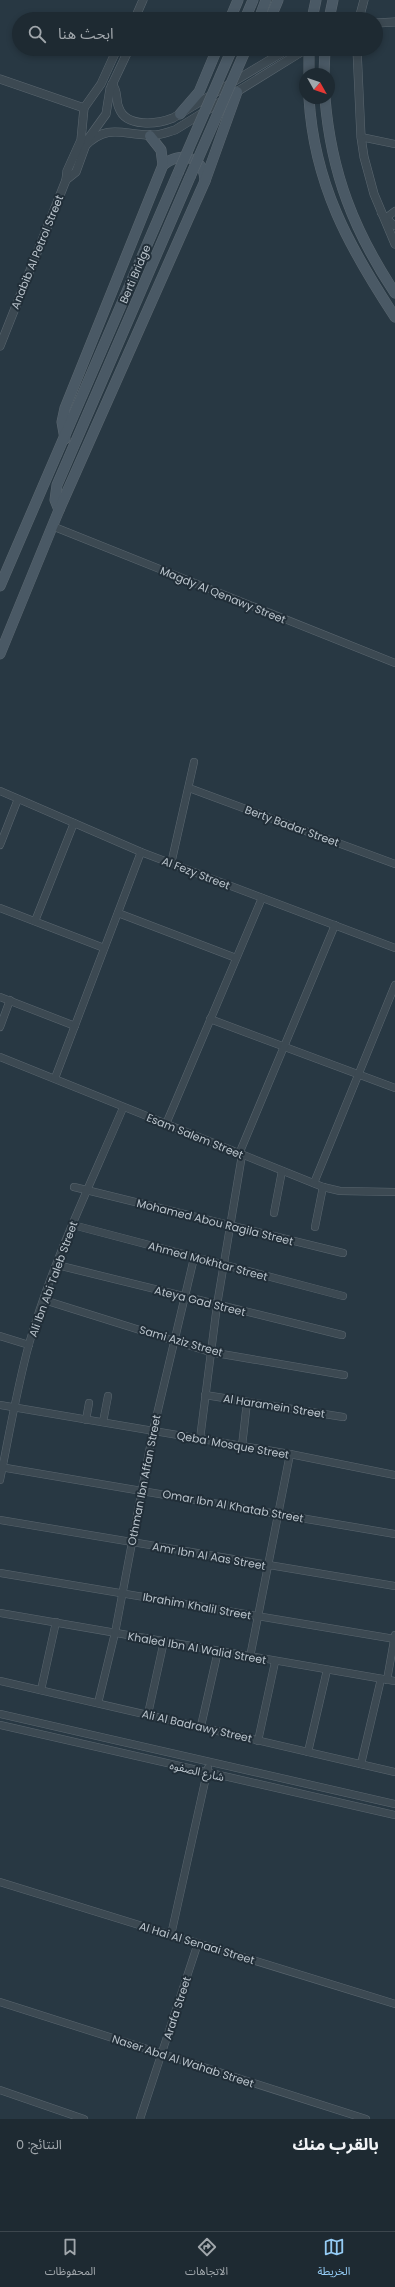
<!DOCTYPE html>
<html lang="ar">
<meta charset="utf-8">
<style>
:root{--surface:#1e2a32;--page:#2b363e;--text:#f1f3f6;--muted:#a1a7ac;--line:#3c464d;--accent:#95ccf5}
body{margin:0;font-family:Poppins,"Noto Sans Arabic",sans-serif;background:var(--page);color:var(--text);direction:rtl}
.compass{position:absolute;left:299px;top:68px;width:36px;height:36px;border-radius:50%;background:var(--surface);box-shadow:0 2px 6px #0003;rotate:130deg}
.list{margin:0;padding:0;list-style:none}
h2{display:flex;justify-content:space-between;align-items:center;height:52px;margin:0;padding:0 16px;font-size:17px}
h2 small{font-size:13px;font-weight:400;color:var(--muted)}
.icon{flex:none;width:22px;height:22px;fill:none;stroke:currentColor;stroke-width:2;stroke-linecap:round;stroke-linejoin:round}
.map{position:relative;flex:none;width:395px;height:2119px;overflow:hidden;direction:ltr}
.search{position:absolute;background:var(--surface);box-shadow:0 2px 6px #0003;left:12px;right:12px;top:12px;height:44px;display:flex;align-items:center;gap:10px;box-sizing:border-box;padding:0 14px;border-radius:22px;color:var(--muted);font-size:15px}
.sheet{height:112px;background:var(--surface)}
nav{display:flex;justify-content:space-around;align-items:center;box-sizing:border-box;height:56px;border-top:1px solid var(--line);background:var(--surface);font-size:11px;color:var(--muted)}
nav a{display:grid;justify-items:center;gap:2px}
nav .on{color:var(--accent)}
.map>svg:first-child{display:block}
</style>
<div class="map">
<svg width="395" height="2119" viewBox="0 0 395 2119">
<rect width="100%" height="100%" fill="#283843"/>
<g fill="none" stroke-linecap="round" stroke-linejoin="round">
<defs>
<g id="minor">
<polyline points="361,137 395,144"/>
<polyline points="381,213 395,226"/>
<polyline points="387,217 395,211"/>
<polyline points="52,526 395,663"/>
<polyline points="189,788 395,864"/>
<polyline points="0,791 141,852 395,948"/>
<polyline points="0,845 18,799"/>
<polyline points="171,864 194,762"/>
<polyline points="0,908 104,948"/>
<polyline points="118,913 236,958"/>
<polyline points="35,921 74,823"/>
<polyline points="0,997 75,1026"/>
<polyline points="210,1019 395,1088"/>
<polyline points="0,1027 10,1000"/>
<polyline points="0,1057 323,1187 340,1191 395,1192"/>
<polyline points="55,1078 141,852"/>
<polyline points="166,1124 262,898"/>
<polyline points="239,1154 335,925"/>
<polyline points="314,1183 395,985"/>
<polyline points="74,1187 343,1253"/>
<polyline points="274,1213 282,1171"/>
<polyline points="73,1225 343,1296"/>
<polyline points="315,1227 323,1187"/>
<polyline points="57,1265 342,1335"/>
<polyline points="44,1300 210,1352 344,1375"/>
<polyline points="0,1336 29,1345"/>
<polyline points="205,1395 343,1417"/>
<polyline points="0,1405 290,1454 395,1475"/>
<polyline points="86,1420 89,1403"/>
<polyline points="103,1422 108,1396"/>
<polyline points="200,1439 217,1305 242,1155"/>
<polyline points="242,1446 247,1402"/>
<polyline points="0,1467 395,1534"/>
<path d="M0,1480c9,-45 17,-92 29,-136 23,-81 61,-159 94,-236"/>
<polyline points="0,1520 395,1586"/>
<polyline points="0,1573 395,1639"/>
<polyline points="0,1613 395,1681"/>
<polyline points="250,1657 290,1454"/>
<polyline points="387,1680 395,1635"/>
<polyline points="0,1681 395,1772"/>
<polyline points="41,1690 56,1622"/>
<polyline points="98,1703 115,1633 153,1431 194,1258"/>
<polyline points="0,1714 395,1804"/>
<polyline points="148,1714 164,1641"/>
<polyline points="0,1725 395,1815"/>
<polyline points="201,1726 218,1651"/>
<polyline points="258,1741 275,1662"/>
<polyline points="308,1752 327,1670"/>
<polyline points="361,1764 381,1679"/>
<polyline points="0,1882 395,2004"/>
<polyline points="171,1935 208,1768"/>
<polyline points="0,2002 366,2119"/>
<polyline points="0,2090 84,2119"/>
<polyline points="140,2119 198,1943"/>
</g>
<g id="tertiary">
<polyline points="133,19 136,16 143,0"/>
<polyline points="359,19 364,0"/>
<polyline points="376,23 395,22"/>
<polyline points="357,49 361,137 364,157 374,194 395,244"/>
<polyline points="0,79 84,108"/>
<path d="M112,84c7,8 3,16 7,24 7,20 39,16 54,10l115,-69"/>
<path d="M85,146c23,-23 38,-11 65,-11 9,1 17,-3 25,-5l131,-81"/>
<polyline points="66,180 76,172 88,139 106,114 110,89 129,49"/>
<polyline points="0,346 66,180 67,171 81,140 84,108 101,84 117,49"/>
</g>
<g id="secondary">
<polyline points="230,19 238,0"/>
<polyline points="245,19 253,0"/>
<polyline points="259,19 266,0"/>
<polyline points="270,19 278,0"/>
<polyline points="312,19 316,0"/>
<polyline points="329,19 333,0"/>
<polyline points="309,74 309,49"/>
<polyline points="324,74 325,49"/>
<path d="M309,98c5,86 40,149 86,219"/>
<path d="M325,98c6,75 29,133 70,195"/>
<polyline points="180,114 199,92 217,49"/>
<path d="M163,165c17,-14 41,-9 42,16"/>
<polyline points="65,439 62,422 65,408 163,165 161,150 150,136"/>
<polyline points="59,510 55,500 57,485 190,177"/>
<polyline points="0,586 178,173"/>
<polyline points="0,654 59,510 205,181 237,92"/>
</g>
</defs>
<use href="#minor" stroke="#5b6770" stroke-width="8"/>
<use href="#tertiary" stroke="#5b6770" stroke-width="9"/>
<use href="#secondary" stroke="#5b6770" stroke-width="11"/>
<use href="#minor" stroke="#3c4952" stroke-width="7"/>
<use href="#tertiary" stroke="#3c4952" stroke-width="8"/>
<use href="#secondary" stroke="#4a5965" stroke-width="10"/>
<defs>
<g id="secondary-bridge">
<polyline points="178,173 232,49"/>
<polyline points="190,177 246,49"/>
</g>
</defs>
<use href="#secondary-bridge" stroke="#5b6770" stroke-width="11" stroke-linecap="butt"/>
<use href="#secondary-bridge" stroke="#4a5965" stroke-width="10"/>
</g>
<g text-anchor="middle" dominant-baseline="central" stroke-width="4" stroke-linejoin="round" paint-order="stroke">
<g font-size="11" fill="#bac4cc" stroke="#212e38">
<text transform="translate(37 252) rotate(-68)">Anabib Al Petrol Street</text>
<text transform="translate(135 274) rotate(-67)">Berti Bridge</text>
<text transform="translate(223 595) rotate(22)">Magdy Al Qenawy Street</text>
<text transform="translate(292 826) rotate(20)">Berty Badar Street</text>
<text transform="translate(196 873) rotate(21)">Al Fezy Street</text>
<text transform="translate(195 1136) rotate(22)">Esam Salem Street</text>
<text transform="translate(215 1222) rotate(14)">Mohamed Abou Ragila Street</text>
<text transform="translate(208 1261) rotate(15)">Ahmed Mokhtar Street</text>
<text transform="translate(53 1279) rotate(-70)">Ali Ibn Abi Taleb Street</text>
<text transform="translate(200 1301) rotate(14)">Ateya Gad Street</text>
<text transform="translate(181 1341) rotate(16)">Sami Aziz Street</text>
<text transform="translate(274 1406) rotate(9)">Al Haramein Street</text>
<text transform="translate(233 1445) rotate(10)">Qeba' Mosque Street</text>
<text transform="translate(144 1480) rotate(-79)">Othman Ibn Affan Street</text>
<text transform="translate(233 1506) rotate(10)">Omar Ibn Al Khatab Street</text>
<text transform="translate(209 1556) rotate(10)">Amr Ibn Al Aas Street</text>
<text transform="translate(197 1606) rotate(10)">Ibrahim Khalil Street</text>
<text transform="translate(197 1648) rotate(10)">Khaled Ibn Al Walid Street</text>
<text transform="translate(197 1726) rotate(13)">Ali Al Badrawy Street</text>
<text transform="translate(197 1771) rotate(13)">شارع الصفوه</text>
<text transform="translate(197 1943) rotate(17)">Al Hai Al Senaai Street</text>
<text transform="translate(177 2008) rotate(-72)">Arafa Street</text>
<text transform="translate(183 2061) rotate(18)">Naser Abd Al Wahab Street</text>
</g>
</g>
</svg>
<svg class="compass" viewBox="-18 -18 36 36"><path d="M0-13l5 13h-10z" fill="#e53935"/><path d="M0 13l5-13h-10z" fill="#a1a7ac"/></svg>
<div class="search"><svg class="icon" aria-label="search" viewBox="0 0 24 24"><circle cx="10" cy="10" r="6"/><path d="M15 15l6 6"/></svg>ابحث هنا</div>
</div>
<section class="sheet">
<h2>بالقرب منك<small>النتائج: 0</small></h2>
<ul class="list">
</ul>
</section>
<nav>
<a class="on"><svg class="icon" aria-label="map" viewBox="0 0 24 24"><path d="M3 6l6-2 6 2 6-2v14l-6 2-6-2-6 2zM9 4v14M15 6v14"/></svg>الخريطة</a>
<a><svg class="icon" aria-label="directions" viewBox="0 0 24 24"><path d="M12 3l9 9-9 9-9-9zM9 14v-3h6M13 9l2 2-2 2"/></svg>الاتجاهات</a>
<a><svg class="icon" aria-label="saved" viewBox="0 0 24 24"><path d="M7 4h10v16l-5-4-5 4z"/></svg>المحفوظات</a>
</nav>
